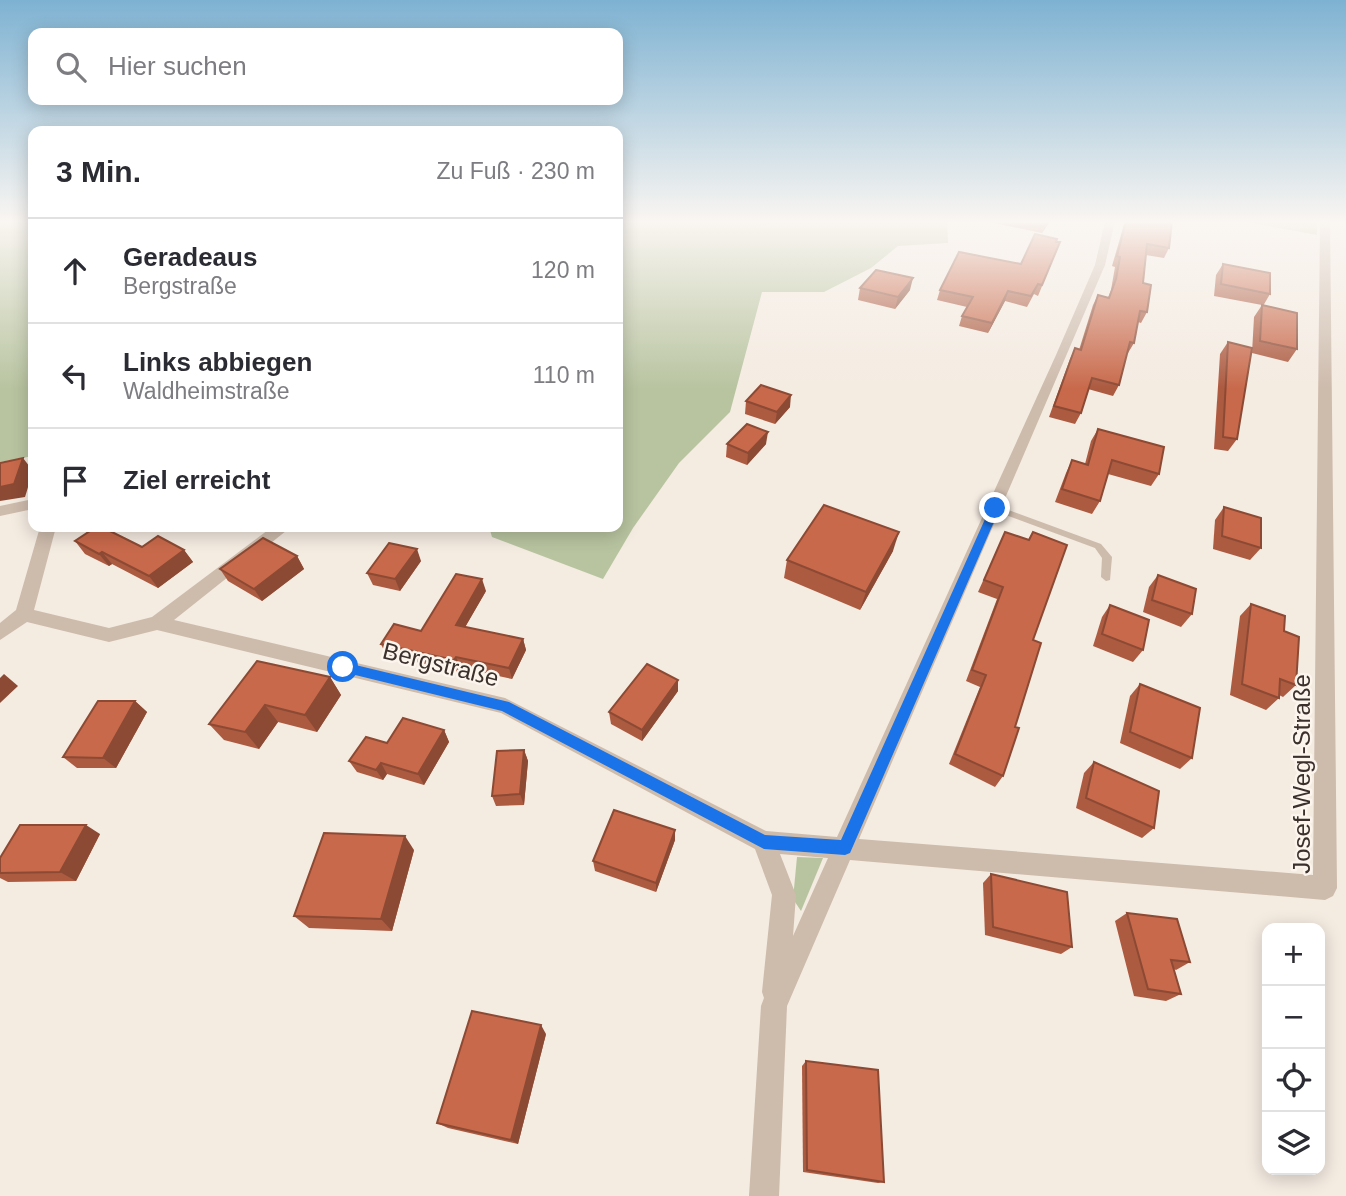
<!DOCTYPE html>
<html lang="de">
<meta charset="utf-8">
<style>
:root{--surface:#fff;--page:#f2f2f3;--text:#2b2b33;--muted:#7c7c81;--line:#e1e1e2}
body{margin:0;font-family:Helvetica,sans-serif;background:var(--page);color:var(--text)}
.controls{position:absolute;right:21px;bottom:21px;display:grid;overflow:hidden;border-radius:14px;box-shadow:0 4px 18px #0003}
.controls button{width:63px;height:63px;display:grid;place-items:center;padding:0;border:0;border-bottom:2px solid var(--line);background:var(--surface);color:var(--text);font:35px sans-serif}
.stop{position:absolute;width:21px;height:21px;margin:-16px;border:5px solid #1a73e8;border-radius:50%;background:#fff}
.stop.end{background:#1a73e8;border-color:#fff;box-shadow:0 2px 7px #0008}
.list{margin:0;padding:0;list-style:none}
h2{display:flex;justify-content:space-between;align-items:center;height:91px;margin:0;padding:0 28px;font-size:30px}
h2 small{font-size:23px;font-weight:400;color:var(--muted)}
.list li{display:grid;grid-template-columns:46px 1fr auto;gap:21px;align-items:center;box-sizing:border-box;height:105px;padding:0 28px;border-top:2px solid var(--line)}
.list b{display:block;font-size:26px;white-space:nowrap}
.list p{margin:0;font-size:23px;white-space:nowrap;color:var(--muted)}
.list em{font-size:23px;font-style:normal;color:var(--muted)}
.icon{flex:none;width:38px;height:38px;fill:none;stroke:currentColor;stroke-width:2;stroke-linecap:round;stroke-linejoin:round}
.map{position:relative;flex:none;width:1346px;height:1196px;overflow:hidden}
.search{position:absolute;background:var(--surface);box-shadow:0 4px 18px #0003;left:28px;top:28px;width:595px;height:77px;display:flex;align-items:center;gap:18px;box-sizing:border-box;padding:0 24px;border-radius:14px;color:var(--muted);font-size:26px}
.panel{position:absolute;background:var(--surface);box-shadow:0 4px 18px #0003;left:28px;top:126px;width:595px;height:406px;border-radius:14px}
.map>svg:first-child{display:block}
</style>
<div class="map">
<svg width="1346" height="1196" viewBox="0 0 1346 1196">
<rect width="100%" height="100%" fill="#f4ebe1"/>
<g fill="#b8c4a0">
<polygon points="0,221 33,221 33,456 0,462"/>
<polygon points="618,221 947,221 948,243 898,246 871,268 824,292 762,292 730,412 679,463 633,528 603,579 492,537 489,527 618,527"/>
<polygon points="1240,221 1317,221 1317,235"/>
<polygon points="797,857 823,858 801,911 793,899"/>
</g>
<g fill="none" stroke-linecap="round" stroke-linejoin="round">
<polygon fill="#cdbbac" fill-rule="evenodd" points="995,505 1101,544 1112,557 1110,580 1106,581 1101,577 1102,558 1095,548 992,510 990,508 992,506"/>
<g fill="#cdbbac" fill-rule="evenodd">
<path d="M1105,221h10l-10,44 -246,574 454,36 7,-654h10l7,667 -4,8 -8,4 -475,-40 -63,146 -8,190h-30l12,-190 3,-8 -2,-6 10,-97 -17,-46 -254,-136 -344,-83 -48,12 -82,-20 -27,18v-17l16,-13 24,-83h16l-22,83 75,18 43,-11 120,-90h19l-117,93 331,78 261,133 71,6 219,-482 39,-90zM780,854l48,4 -35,78 3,-41z"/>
<polygon points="33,499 33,509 0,516 0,506"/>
</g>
</g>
<g fill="#ac5a40">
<polygon points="984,221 1050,221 1042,233"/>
<polygon points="1125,221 1172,221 1169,248 1164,258 1146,255 1143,283 1147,312 1141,323 1138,322 1134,343 1128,353 1127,353 1119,385 1113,396 1088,389 1081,413 1075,424 1049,417 1070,359 1075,348 1079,350 1093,305 1098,295 1108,298 1111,290 1115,267 1112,266"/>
<polygon points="1056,242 1060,242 1038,296 1034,294 1027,307 1005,301 988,333 959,326 962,316 967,307 937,300 940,290 1021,264"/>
<polygon points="1223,264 1270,294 1263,306 1297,349 1288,362 1252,353 1254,317 1262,305 1214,296 1216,275"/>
<polygon points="860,288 910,290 895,309 858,300"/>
<polygon points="1228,342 1237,439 1228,451 1214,449 1220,354"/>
<polygon points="746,401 790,407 775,424 745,414"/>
<polygon points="1098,429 1159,474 1151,486 1108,474 1100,501 1092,514 1055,502 1066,473 1072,460 1085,464 1091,441"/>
<polygon points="727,444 766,444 747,465 726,457"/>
<polygon points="1224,507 1261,548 1250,560 1213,549 1215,520"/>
<polygon points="1005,532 1028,540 1033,532 1033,640 1015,727 1003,776 995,787 949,764 980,687 966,681 997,599 978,592"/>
<polygon points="75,541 184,550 193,562 158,588 112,564 109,566 85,554"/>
<polygon points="893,551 860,610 784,578 787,560"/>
<polygon points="297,556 304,569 262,601 228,581 220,569"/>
<polygon points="421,561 400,591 373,585 367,573"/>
<polygon points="1158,575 1192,614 1181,627 1143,612 1149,587"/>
<polygon points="486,591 465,627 523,639 526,650 512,679 461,668 459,672 386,655 381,644 421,631"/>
<polygon points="1251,604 1284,631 1296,685 1283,697 1279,695 1279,698 1266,710 1230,695 1240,616"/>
<polygon points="1110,605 1143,650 1133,662 1093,646 1102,617"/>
<polygon points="330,677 341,695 317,732 278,722 259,749 224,740 209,724"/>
<polygon points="678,680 678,691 642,741 611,724 609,712"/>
<polygon points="1140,684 1192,758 1180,769 1120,743 1130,696"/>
<polygon points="135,701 147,712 116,768 77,768 63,757"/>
<polygon points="444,730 449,742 424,785 387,774 383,780 357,772 349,761 387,743"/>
<polygon points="524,750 528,761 524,805 496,806 492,796"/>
<polygon points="1094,762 1154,828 1142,838 1076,808 1084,773"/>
<polygon points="675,830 675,840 656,892 595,871 593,861"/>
<polygon points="100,834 76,881 8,882 0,878 0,858"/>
<polygon points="414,850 392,931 309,928 294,916"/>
<polygon points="991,874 1072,947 1061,954 985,935 983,883"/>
<polygon points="1127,913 1190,962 1176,970 1174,969 1181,994 1166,1001 1134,996 1115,921"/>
<polygon points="546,1034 518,1144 448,1128 437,1123"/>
<polygon points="806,1061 884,1182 878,1183 803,1172 802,1066"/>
</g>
<g fill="#8c4a34">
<polygon points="1047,221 1050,221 1042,233 1046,222"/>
<polygon points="913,278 910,290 895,309 898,297"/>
<polygon points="1008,291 1005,301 988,333 992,323"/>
<polygon points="791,395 790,407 775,424 777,412"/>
<polygon points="768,432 766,444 747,465 748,453"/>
<polygon points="23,458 33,471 25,497 0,501 0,487"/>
<polygon points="62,527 78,527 66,531"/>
<polygon points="899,532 893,551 860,610 866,592"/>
<polygon points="417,549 421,561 400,591 395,579"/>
<polygon points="184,550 193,562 158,588 149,576"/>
<polygon points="102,552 112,564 109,566 99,554"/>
<polygon points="297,556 304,569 262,601 254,589"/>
<polygon points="482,579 486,591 460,636 456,625"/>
<polygon points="523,639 526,650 512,679 509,668"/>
<polygon points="456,657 461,668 459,672 454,660"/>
<polygon points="4,674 18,686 0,703 0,678"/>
<polygon points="330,677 341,695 317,732 305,715"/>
<polygon points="678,680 678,691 642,741 642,730"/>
<polygon points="135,701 147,712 116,768 103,758"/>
<polygon points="265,705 278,722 259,749 245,732"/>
<polygon points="444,730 449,742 424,785 418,774"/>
<polygon points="524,750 528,761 524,805 520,794"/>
<polygon points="381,763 387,774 383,780 376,770"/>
<polygon points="86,825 100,834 76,881 60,872"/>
<polygon points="675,830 675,840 656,892 656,883"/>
<polygon points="405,836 414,850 392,931 381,919"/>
<polygon points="541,1025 546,1034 518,1144 511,1140"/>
</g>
<g fill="#c8694b" stroke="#8c4a34" stroke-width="2">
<polygon points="1126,221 1172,221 1169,248 1147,244 1143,283 1151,285 1147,312 1140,311 1134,343 1130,342 1119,385 1092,378 1081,413 1054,406 1075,348 1081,350 1098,295 1109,298 1116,279 1120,257 1117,256"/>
<polygon points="1035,234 1057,239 1056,242 1060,242 1042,285 1038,284 1031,296 1008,291 992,323 962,316 973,297 940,290 959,252 1021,264"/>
<polygon points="1223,264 1270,273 1270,294 1221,284"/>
<polygon points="876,270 913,278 898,297 860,288"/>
<polygon points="1262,305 1297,313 1297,349 1260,341"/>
<polygon points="1228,342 1252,348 1237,439 1223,437"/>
<polygon points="761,385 791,395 777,412 746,401"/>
<polygon points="747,424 768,432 748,453 727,444"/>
<polygon points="1098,429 1164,447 1159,474 1112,460 1100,501 1062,489 1072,460 1088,465"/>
<polygon points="23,458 14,484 0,487 0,463"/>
<polygon points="824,505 899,532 866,592 787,560"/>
<polygon points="1224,507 1261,518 1261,548 1222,536"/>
<polygon points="96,527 102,527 142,547 158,536 184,550 149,576 102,552 99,554 75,541"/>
<polygon points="1005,532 1029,540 1033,532 1067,545 1033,640 1041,643 1015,727 1019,728 1003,776 955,754 986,675 972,670 1003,587 984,580"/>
<polygon points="263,538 297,556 254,589 220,569"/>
<polygon points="389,543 417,549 395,579 367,573"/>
<polygon points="456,574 482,579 456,625 523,639 509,668 456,657 454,660 381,644 394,624 421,631"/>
<polygon points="1158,575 1196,589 1192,614 1152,600"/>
<polygon points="1251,604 1285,616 1284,631 1299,637 1296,685 1280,679 1279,698 1242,684"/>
<polygon points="1110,605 1149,620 1143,650 1102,634"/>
<polygon points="257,661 330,677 305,715 265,705 245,732 209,724"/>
<polygon points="647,664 678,680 642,730 609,712"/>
<polygon points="1140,684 1200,708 1192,758 1130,732"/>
<polygon points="98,701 135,701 103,758 63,757"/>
<polygon points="403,718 444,730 418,774 381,763 376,770 349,761 366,737 387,743"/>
<polygon points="524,750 520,794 492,796 497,751"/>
<polygon points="1094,762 1159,791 1154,828 1086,798"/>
<polygon points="614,810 675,830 656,883 593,861"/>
<polygon points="20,825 86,825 60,872 0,873 0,858"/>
<polygon points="324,833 405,836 381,919 294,916"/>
<polygon points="991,874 1067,892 1072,947 993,927"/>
<polygon points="1127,913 1177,919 1190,962 1171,960 1181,994 1148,989"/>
<polygon points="472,1011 541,1025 511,1140 437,1123"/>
<polygon points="806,1061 878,1070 884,1182 807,1170"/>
</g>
<linearGradient id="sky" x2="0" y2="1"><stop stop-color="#7eb2d2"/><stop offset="0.57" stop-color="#faf6f2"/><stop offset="1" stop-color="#faf6f2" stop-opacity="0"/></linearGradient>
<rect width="1346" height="389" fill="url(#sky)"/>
<polygon fill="#1a73e8" points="995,504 1000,508 850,853 845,855 764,849 502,711 343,672 337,667 343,662 509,702 765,835 841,840 990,508"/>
<g text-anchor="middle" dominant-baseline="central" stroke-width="5" stroke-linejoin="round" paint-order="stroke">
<g font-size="24" fill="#3b302b" stroke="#fbf5ee">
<text transform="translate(441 664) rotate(14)">Bergstraße</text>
<text transform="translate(1301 774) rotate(-90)">Josef-Wegl-Straße</text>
</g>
</g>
</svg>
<div class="controls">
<button>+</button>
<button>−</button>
<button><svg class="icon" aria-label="locate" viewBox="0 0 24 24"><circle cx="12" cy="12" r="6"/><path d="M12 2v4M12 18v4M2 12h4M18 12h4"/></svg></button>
<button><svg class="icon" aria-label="layers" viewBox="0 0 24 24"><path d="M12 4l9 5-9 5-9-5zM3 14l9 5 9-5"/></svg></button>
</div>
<div class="stop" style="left:343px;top:667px"></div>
<div class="stop end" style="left:995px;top:508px"></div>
<div class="search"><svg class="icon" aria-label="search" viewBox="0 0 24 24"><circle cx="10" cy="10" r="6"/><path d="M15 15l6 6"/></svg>Hier suchen</div>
<section class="panel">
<h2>3 Min.<small>Zu Fuß · 230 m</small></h2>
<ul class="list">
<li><svg class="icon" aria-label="ahead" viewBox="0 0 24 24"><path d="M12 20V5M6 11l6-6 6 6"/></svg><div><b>Geradeaus</b><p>Bergstraße</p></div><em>120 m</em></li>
<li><svg class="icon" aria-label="left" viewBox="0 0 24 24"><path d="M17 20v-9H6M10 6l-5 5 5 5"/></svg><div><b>Links abbiegen</b><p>Waldheimstraße</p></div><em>110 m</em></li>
<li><svg class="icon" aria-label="arrive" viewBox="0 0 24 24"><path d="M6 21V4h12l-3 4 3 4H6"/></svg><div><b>Ziel erreicht</b></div></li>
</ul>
</section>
</div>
